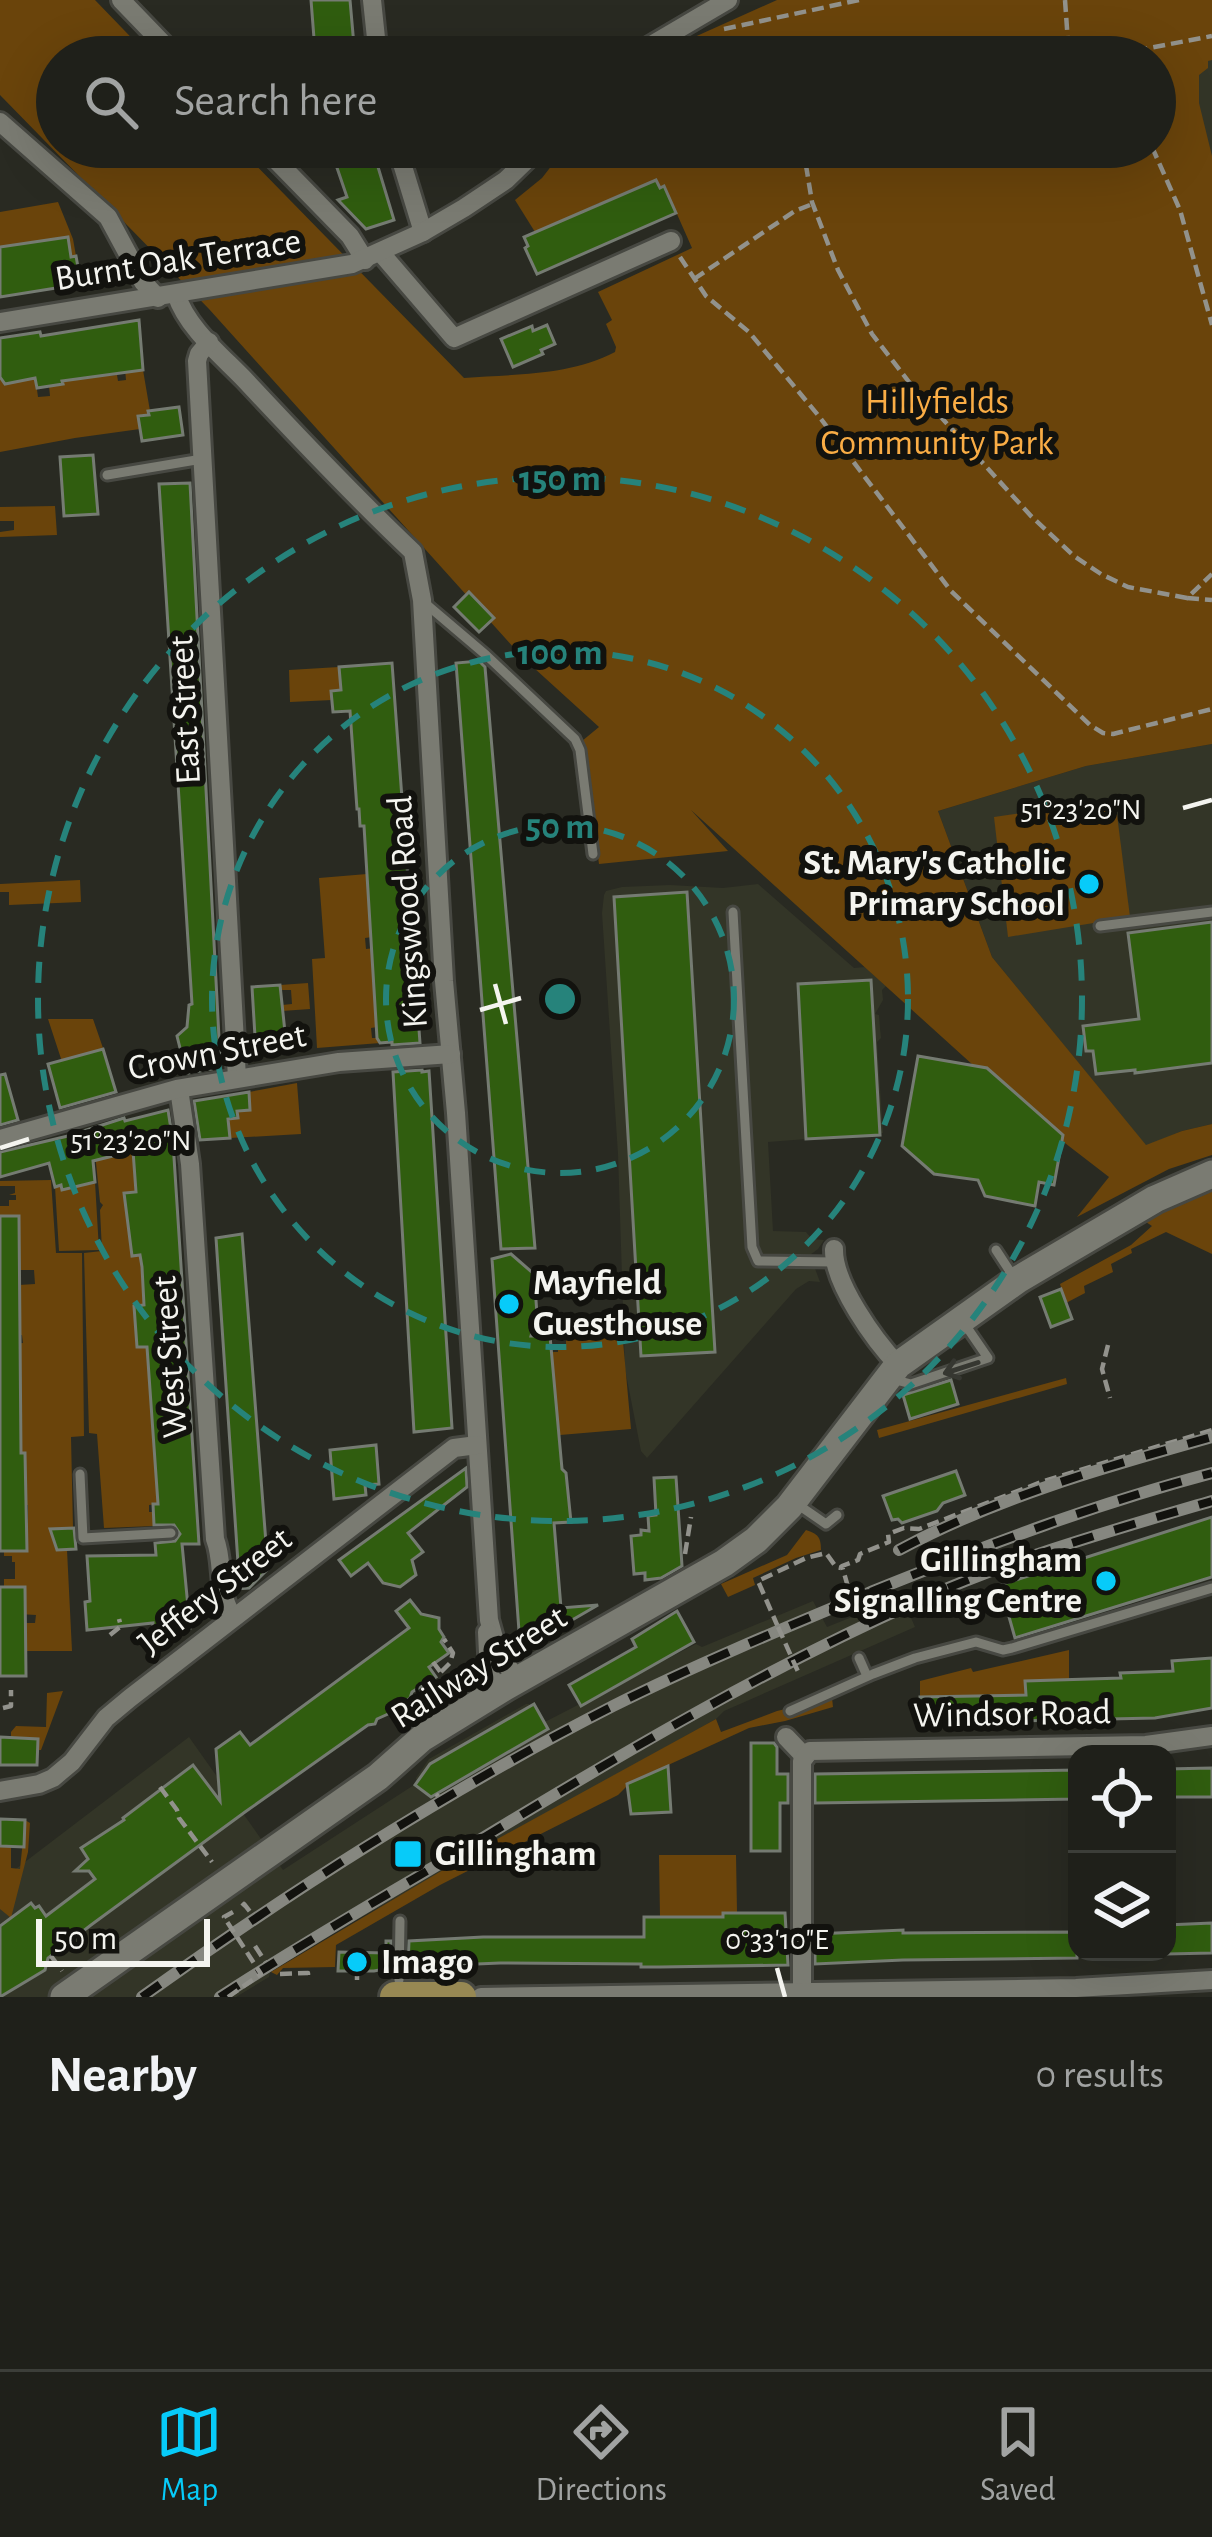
<!DOCTYPE html>
<meta charset="utf-8">
<style>
:root{--surface:#1f201a;--page:#272823;--text:#f1f3f6;--muted:#a1a3a2;--line:#3c3e39;--accent:#07cbf9}
body{margin:0;font-family:"Alegreya Sans",sans-serif;background:var(--page);color:var(--text)}
.controls{position:absolute;right:36px;bottom:36px;display:grid;overflow:hidden;border-radius:24px;box-shadow:0 12px 48px #0002}
.controls button{width:108px;height:108px;display:grid;place-items:center;padding:0;border:0;border-bottom:3px solid var(--line);background:var(--surface);color:var(--text);font:60px sans-serif}
.scale{position:absolute;left:36px;bottom:30px;width:174px;box-sizing:border-box;padding-left:12px;border:6px solid #f4f4ef;border-top:0;font-size:33px;line-height:42px;white-space:nowrap;color:#f4f4ef;-webkit-text-stroke:9px #12120e;paint-order:stroke}
.list{margin:0;padding:0;list-style:none}
h2{display:flex;justify-content:space-between;align-items:center;height:156px;margin:0;padding:0 48px;font-size:51px}
h2 small{font-size:39px;font-weight:400;color:var(--muted)}
.icon{flex:none;width:66px;height:66px;fill:none;stroke:currentColor;stroke-width:2;stroke-linecap:round;stroke-linejoin:round}
.map{position:relative;flex:none;width:1212px;height:1997px;overflow:hidden}
.search{position:absolute;background:var(--surface);box-shadow:0 12px 48px #0002;left:36px;right:36px;top:36px;height:132px;display:flex;align-items:center;gap:30px;box-sizing:border-box;padding:0 42px;border-radius:66px;color:var(--muted);font-size:45px}
.sheet{height:372px;background:var(--surface)}
nav{display:flex;justify-content:space-around;align-items:center;box-sizing:border-box;height:168px;border-top:3px solid var(--line);background:var(--surface);font-size:33px;color:var(--muted)}
nav a{display:grid;justify-items:center;gap:6px}
nav .on{color:var(--accent)}
.map>svg:first-child{display:block}
</style>
<div class="map">
<svg width="1212" height="1997" viewBox="0 0 1212 1997">
<rect width="100%" height="100%" fill="#292a22"/>
<g fill="#333527">
<polygon points="1212,57 1212,229 1183,65"/>
<polygon points="1212,744 1212,1124 1182,1131 1146,1146 992,957 938,811 1086,766"/>
<polygon points="758,884 854,968 865,967 886,986 882,990 883,1000 875,1014 879,1015 880,1028 881,1038 877,1042 883,1133 768,1142 773,1231 806,1232 812,1239 824,1240 818,1249 810,1255 820,1282 809,1281 796,1289 647,1458 641,1451 625,1369 618,1154 602,913 604,895 606,891 622,887 670,885 723,888"/>
<polygon points="902,1597 915,1627 724,1711 716,1719 351,1923 270,1972 269,1977 236,1997 0,1997 0,1881 189,1737 283,1870 417,1783 416,1778 429,1759 526,1704 529,1704 541,1724 696,1644 702,1647 813,1601 827,1627"/>
</g>
<g fill="#6a440b">
<path d="M0,0h95l55,57h-93v90h181l226,231c50,-4 106,-2 151,-26l1,-5 -10,-23 6,-4 -14,-28 94,-44 -27,-61 -5,1 -4,-8 -18,8 -6,13 -4,-9 -18,7 -5,14 -6,-10 -18,9 4,9 -50,11 -20,-32 27,-22 24,-31h589v-90h-497l12,-9 107,-48h435v60l-4,1v7l-9,7v28l13,53v588l-126,22 -148,45 54,146 154,188 36,-14 30,-7v31l-43,14 -92,48 32,-40 -83,-64 -335,-303 37,41 -129,13 -17,-123 17,-14 -76,-69 -314,-349 -209,-214z"/>
<polygon points="58,202 73,239 76,256 71,257 67,237 0,248 0,212"/>
<polygon points="103,355 107,376 117,375 118,381 126,380 125,369 130,362 132,372 143,370 150,411 149,415 138,416 140,429 75,438 0,452 0,377 35,375 38,397 50,396 49,386 71,379"/>
<polygon points="55,506 57,535 0,537 0,532 14,530 14,521 0,521 0,507"/>
<polygon points="339,667 361,676 332,700 290,702 289,670"/>
<polygon points="1115,799 1130,917 1008,937 994,817"/>
<polygon points="367,874 372,937 365,938 366,949 383,947 377,1027 371,1028 372,1038 380,1038 380,1043 317,1048 312,959 325,958 319,878"/>
<polygon points="80,880 81,902 9,905 9,892 0,892 0,884"/>
<polygon points="308,983 310,1009 282,1011 282,1005 292,1004 291,990 280,990 280,985"/>
<polygon points="48,1019 93,1019 103,1048 95,1051 101,1068 75,1057 67,1059 67,1077"/>
<polygon points="297,1083 301,1134 230,1138 229,1119 237,1118 237,1111 250,1110 249,1092"/>
<polygon points="122,1145 124,1153 134,1151 136,1192 124,1193 125,1202 148,1200 127,1223 128,1230 140,1230 131,1248 132,1256 141,1255 144,1305 133,1307 134,1315 145,1314 135,1324 137,1347 159,1346 147,1351 149,1371 160,1371 169,1503 149,1505 149,1512 159,1512 154,1520 154,1526 104,1528 97,1434 89,1433 84,1253 102,1251 100,1210 103,1205 100,1202 95,1153"/>
<polygon points="75,1165 88,1182 95,1182 99,1250 59,1251 55,1187 61,1185 63,1190 80,1186"/>
<polygon points="51,1180 56,1253 82,1253 84,1436 71,1437 73,1528 50,1530 57,1550 67,1550 72,1651 26,1651 20,1623 35,1623 36,1615 19,1614 25,1587 4,1587 4,1579 15,1579 15,1562 12,1562 12,1556 4,1556 4,1551 27,1550 20,1524 28,1523 28,1505 14,1505 25,1454 21,1453 11,1412 22,1412 22,1404 14,1404 20,1373 12,1344 23,1343 22,1335 0,1335 12,1319 20,1319 19,1285 35,1284 34,1270 0,1270 20,1234 19,1216 0,1216 0,1206 9,1206 9,1200 16,1200 16,1195 9,1195 15,1193 15,1186 0,1186 0,1181"/>
<polygon points="1212,1186 1212,1254 1166,1232 1131,1249 1132,1253 1111,1264 1113,1272 1084,1286 1085,1293 1066,1303 1060,1284 1131,1245 1152,1226 1143,1220"/>
<polygon points="622,1330 631,1429 560,1435 558,1416 535,1417 535,1411 557,1409 556,1395 532,1397 549,1352 558,1352 558,1345 566,1344 566,1336 559,1335"/>
<polygon points="1066,1378 1067,1384 879,1438 877,1430"/>
<path d="M806,1530c12,4 15,7 15,20l-25,8 -43,20 2,7 -27,12 -7,-13 66,-29z"/>
<polygon points="1069,1650 1069,1695 1026,1681 1026,1695 920,1697 920,1681 971,1668 973,1672"/>
<polygon points="63,1691 41,1750 38,1750 38,1739 11,1738 11,1732 16,1726 46,1727 47,1693"/>
<polygon points="832,1698 833,1707 785,1721 749,1728 631,1782 618,1795 440,1885 336,1945 335,1967 283,1968 277,1975 271,1972 470,1854 716,1719 721,1732 777,1711"/>
<polygon points="25,1820 30,1823 28,1852 11,1918 0,1909 0,1846 11,1846 11,1868 20,1869"/>
<polygon points="659,1855 736,1855 737,1912 723,1912 723,1917 712,1917 712,1939 670,1918 660,1917"/>
</g>
<g fill="#305d0f" stroke="#757b72" stroke-width="3">
<polygon points="311,0 350,0 355,57 327,57 326,50 315,51"/>
<polygon points="341,147 372,147 394,220 366,229 338,200 347,197 333,156 343,152"/>
<polygon points="656,180 660,188 664,186 676,213 537,274 525,248 528,246 524,237"/>
<polygon points="68,237 71,257 76,256 81,284 0,297 0,247"/>
<polygon points="139,320 143,370 62,381 63,384 37,388 35,378 5,384 0,377 0,338 40,332 41,336"/>
<polygon points="547,325 555,344 541,350 543,354 513,367 501,339 532,326 533,331"/>
<polygon points="179,407 183,435 142,441 138,416 149,415 148,411"/>
<polygon points="93,455 98,514 64,516 60,457"/>
<polygon points="190,483 220,1057 212,1069 183,1074 178,1061 183,1060 177,1036 187,1027 189,1005 192,1004 159,484"/>
<polygon points="469,592 494,618 479,632 454,607"/>
<polygon points="479,661 485,667 535,1248 501,1249 456,663"/>
<polygon points="392,663 420,1043 392,1045 392,1042 380,1043 377,1038 364,826 360,826 359,809 357,809 350,711 333,712 331,691 341,690 339,667"/>
<polygon points="687,892 715,1352 641,1356 614,897"/>
<polygon points="1212,922 1212,1063 1135,1073 1135,1070 1096,1074 1093,1051 1086,1051 1083,1026 1139,1019 1128,933"/>
<polygon points="871,980 880,1135 806,1139 798,984"/>
<polygon points="280,985 287,1051 256,1053 252,987"/>
<polygon points="103,1049 116,1092 60,1108 48,1064"/>
<polygon points="918,1056 987,1068 1063,1135 1054,1185 1039,1182 1035,1206 985,1196 978,1180 934,1174 902,1146"/>
<polygon points="422,1070 422,1072 429,1071 452,1428 414,1432 393,1072"/>
<polygon points="5,1074 18,1120 0,1125 0,1075"/>
<polygon points="249,1092 250,1110 237,1111 238,1118 228,1119 230,1138 200,1140 194,1101"/>
<polygon points="168,1110 173,1142 199,1544 182,1544 190,1628 173,1629 173,1635 153,1637 153,1623 87,1630 85,1602 90,1601 87,1556 156,1555 155,1543 175,1541 180,1534 174,1525 154,1525 153,1504 158,1504 147,1347 137,1347 134,1306 144,1305 142,1267 140,1255 132,1256 124,1193 136,1192 133,1151 93,1161 95,1182 62,1190 61,1185 55,1187 49,1163 0,1177 0,1152 68,1136 124,1118 125,1121"/>
<polygon points="0,1216 19,1216 21,1453 25,1453 27,1551 0,1551"/>
<polygon points="242,1234 268,1569 249,1588 236,1589 234,1564 238,1563 216,1238"/>
<polygon points="511,1254 534,1274 537,1314 531,1336 550,1336 562,1469 566,1473 571,1522 554,1523 561,1608 598,1605 534,1642 520,1645 492,1259"/>
<polygon points="1061,1289 1072,1319 1051,1327 1040,1297"/>
<polygon points="951,1380 958,1404 910,1419 903,1395"/>
<polygon points="376,1445 379,1484 365,1485 366,1495 334,1499 330,1450"/>
<polygon points="466,1468 467,1487 408,1533 423,1552 412,1560 416,1575 400,1587 383,1583 368,1563 351,1576 339,1560"/>
<polygon points="956,1471 965,1495 943,1503 937,1511 902,1523 898,1519 892,1520 883,1496"/>
<polygon points="676,1477 682,1566 661,1578 645,1580 645,1573 634,1574 631,1536 641,1535 641,1530 649,1531 648,1516 656,1515 654,1478"/>
<polygon points="1212,1517 1212,1577 1015,1638 1000,1585"/>
<polygon points="74,1528 76,1549 57,1550 50,1529"/>
<polygon points="0,1587 25,1587 26,1676 0,1676"/>
<polygon points="410,1600 421,1614 439,1618 439,1629 444,1637 441,1642 449,1653 429,1667 436,1677 412,1692 410,1698 388,1714 377,1719 375,1724 368,1725 245,1812 91,1925 48,1958 45,1970 0,1997 0,1926 31,1903 35,1908 39,1906 46,1916 95,1879 89,1871 75,1871 88,1859 81,1848 124,1820 123,1818 193,1765 220,1801 216,1749 240,1732 250,1745 409,1628 396,1611"/>
<polygon points="677,1611 694,1642 581,1706 569,1685 636,1647 632,1639"/>
<polygon points="1212,1658 1212,1708 1155,1718 921,1723 920,1697 1026,1695 1025,1681 1121,1678 1120,1673 1173,1671 1172,1661"/>
<polygon points="534,1704 548,1729 431,1797 415,1785 430,1764"/>
<polygon points="0,1737 38,1739 37,1765 0,1765"/>
<polygon points="751,1743 774,1743 777,1747 777,1774 788,1774 788,1803 780,1803 780,1851 751,1851"/>
<polygon points="668,1766 671,1812 631,1814 627,1784"/>
<polygon points="1212,1768 1212,1797 1167,1797 1167,1769"/>
<polygon points="1077,1770 1077,1799 815,1803 815,1774"/>
<polygon points="0,1819 25,1820 24,1847 0,1846"/>
<polygon points="723,1913 785,1913 788,1965 660,1967 641,1967 641,1964 500,1963 408,1967 409,1941 483,1937 644,1937 644,1917 723,1917"/>
<polygon points="1212,1923 1212,1953 1167,1954 1167,1925"/>
<polygon points="903,1930 903,1933 1077,1932 1077,1958 903,1960 815,1964 815,1934"/>
<polygon points="386,1941 391,1941 390,1968 374,1971 338,1971 339,1952 386,1953"/>
</g>
<g fill="none" stroke-linecap="round" stroke-linejoin="round">
<defs>
<g id="lane">
<polyline points="107,475 202,459"/>
<polyline points="426,604 486,655 575,739 580,750 593,854"/>
<polyline points="733,912 752,1247 758,1261 834,1262"/>
<polyline points="1100,926 1212,912"/>
<polyline points="996,1250 1013,1276"/>
<polyline points="896,1380 911,1384 988,1358 964,1323"/>
<polyline points="80,1474 83,1538 171,1533"/>
<polyline points="797,1504 826,1524 837,1515"/>
<polyline points="859,1658 867,1676"/>
<polyline points="790,1711 873,1674 915,1658 976,1642 1003,1650 1012,1648 1212,1588"/>
<polyline points="399,1980 400,1921"/>
</g>
<g id="street">
<polyline points="121,0 176,57"/>
<polyline points="372,0 378,57"/>
<polyline points="631,57 728,0"/>
<polyline points="0,122 108,217 143,282 158,298"/>
<polyline points="263,147 350,236 365,260"/>
<polyline points="397,147 423,232"/>
<polyline points="380,252 454,338 671,241"/>
<path d="M176,294c11,34 45,61 69,86 55,59 110,117 168,172l9,48 22,381 12,132 33,507 8,29 20,32"/>
<polyline points="0,322 352,264 423,232 464,208 506,180 540,147"/>
<polyline points="209,342 199,354 197,361 237,1078"/>
<path d="M179,1089l11,75 25,375c10,25 1,57 19,78"/>
<polyline points="0,1139 177,1089 339,1062 451,1054"/>
<path d="M834,1249c-1,34 41,92 64,116"/>
<polyline points="487,1632 489,1673 499,1691"/>
<polyline points="786,1737 805,1757"/>
<polyline points="0,1791 39,1784 53,1778 72,1762 106,1718 130,1698 454,1448 477,1445"/>
<polyline points="802,1990 802,1761 810,1751 1146,1745 1212,1736"/>
<polyline points="481,1997 1076,1988 1212,1980"/>
</g>
<polyline id="secondary" points="64,1997 378,1777 422,1738 505,1687 724,1563 756,1540 789,1507 898,1365 1019,1279 1155,1199 1212,1174"/>
<polyline id="primary" points="395,1997 461,1997"/>
</defs>
<use href="#lane" stroke="#474842" stroke-width="15"/>
<use href="#street" stroke="#474842" stroke-width="24"/>
<use href="#secondary" stroke="#474842" stroke-width="33"/>
<use href="#primary" stroke="#474842" stroke-width="36"/>
<g stroke="#92928c" stroke-width="4.5" stroke-dasharray="12 6" stroke-linecap="butt">
<polyline points="1065,0 1069,57"/>
<polyline points="724,29 859,0"/>
<polyline points="1082,57 1129,52 1212,36"/>
<polyline points="803,147 812,202 838,270 872,334 909,382 1031,516 1074,556 1101,574 1128,587 1187,598 1212,574"/>
<polyline points="1152,147 1180,210 1212,325"/>
<polyline points="680,257 706,296 749,332 818,415 951,591 1090,725 1103,733 1113,734 1212,709"/>
<polyline points="694,279 795,211 810,205"/>
<polyline points="1187,598 1212,600"/>
<polyline points="1108,1345 1102,1369 1110,1398"/>
<polyline points="685,1554 691,1517"/>
<polyline points="848,1587 842,1566 858,1560 860,1554 889,1542 888,1534 904,1528 919,1529 1044,1481 1212,1430"/>
<polyline points="778,1627 758,1581 806,1558 826,1553 836,1567 841,1568"/>
<polyline points="110,1635 121,1626 119,1619"/>
<polyline points="433,1662 454,1690"/>
<polyline points="441,1672 450,1663 453,1653 444,1639"/>
<polyline points="3,1708 11,1706 11,1690"/>
<polyline points="160,1787 177,1810 179,1818 212,1862"/>
<polyline points="436,1794 439,1797"/>
<polyline points="242,1906 244,1904 251,1913"/>
<polyline points="255,1946 266,1963"/>
<polyline points="51,1956 62,1971"/>
<polyline points="280,1974 308,1973 308,1980"/>
<polyline points="357,1980 357,1971"/>
</g>
<use href="#lane" stroke="#7a7b72" stroke-width="9"/>
<use href="#street" stroke="#7a7b72" stroke-width="18"/>
<use href="#secondary" stroke="#7a7b72" stroke-width="27"/>
<use href="#primary" stroke="#978853" stroke-width="30"/>
<defs>
<g id="rail">
<path d="M899,1550c98,-53 206,-83 313,-113"/>
<path d="M142,1997c150,-107 306,-207 471,-291 86,-43 176,-80 265,-117 109,-44 220,-86 334,-116"/>
<path d="M220,1997c84,-55 172,-105 258,-156 143,-87 287,-172 440,-240 95,-43 195,-71 294,-100"/>
</g>
</defs>
<use href="#rail" stroke="#868780" stroke-width="12"/>
<use href="#rail" stroke="#12120e" stroke-width="8" stroke-dasharray="22" stroke-linecap="butt"/>
<g stroke="#92928c" stroke-width="4.5" stroke-dasharray="12 6" stroke-linecap="butt">
<polyline points="778,1627 800,1676"/>
<polyline points="228,1997 261,1974 224,1917 233,1912"/>
</g>
</g>
<defs><path id="oneway-shaft" d="M-6 0H5M1.5-3L5.5 0L1.5 3" fill="none" stroke-width="1.6" stroke-linecap="round" stroke-linejoin="round" transform="scale(3)"/></defs>
<use stroke="#363731" href="#oneway-shaft" transform="translate(961 1368) rotate(162)"/>
<path fill="none" stroke="#f4f4ef" stroke-width="4.5" d="M1183,808l29,-8M495,984l11,40M480,1010l41,-12M0,1148l29,-9M777,1968l8,29"/>
<g fill="none" stroke="#26837b" stroke-width="6" stroke-dasharray="21 15">
<circle cx="560" cy="999" r="174"/>
<circle cx="560" cy="999" r="348"/>
<circle cx="560" cy="999" r="522"/>
</g>
<g fill="#07cbf9" stroke="#12120e" stroke-width="4.5">
<circle cx="1089" cy="884" r="12"/>
<circle cx="509" cy="1304" r="12"/>
<circle cx="1106" cy="1581" r="12"/>
<rect x="393" y="1839" width="30" height="30" rx="6"/>
<circle cx="357" cy="1962" r="12"/>
</g>
<g text-anchor="middle" dominant-baseline="central" stroke-width="12" stroke-linejoin="round" paint-order="stroke">
<g font-size="36" fill="#f4f4ef" stroke="#12120e">
<text transform="translate(178 260) rotate(-9)">Burnt Oak Terrace</text>
<text transform="translate(185 710) rotate(-93)">East Street</text>
<text transform="translate(408 912) rotate(-94)">Kingswood Road</text>
<text transform="translate(217 1052) rotate(-11)">Crown Street</text>
<text transform="translate(170 1357) rotate(-94)">West Street</text>
<text transform="translate(215 1591) rotate(-38)">Jeffery Street</text>
<text transform="translate(479 1667) rotate(-32)">Railway Street</text>
<text transform="translate(1012 1714) rotate(-1)">Windsor Road</text>
</g>
<g font-size="36" fill="#faad45" stroke="#12120e">
<text x="937" y="402">Hillyfields<tspan x="937" dy="41">Community Park</tspan></text>
</g>
<g font-size="36" font-weight="bold" fill="#f4f4ef" stroke="#12120e" text-anchor="start">
<text x="1065" y="863" text-anchor="end">St. Mary's Catholic<tspan x="1065" dy="41">Primary School</tspan></text>
<text x="533" y="1283">Mayfield<tspan x="533" dy="41">Guesthouse</tspan></text>
<text x="1082" y="1560" text-anchor="end">Gillingham<tspan x="1082" dy="41">Signalling Centre</tspan></text>
<text x="435" y="1854">Gillingham</text>
<text x="381" y="1962">Imago</text>
</g>
</g>
<g font-size="30" text-anchor="middle" fill="#f4f4ef" stroke="#12120e" stroke-width="12" stroke-linejoin="round" paint-order="stroke">
<text x="1081" y="819">51°23'20"N</text>
<text x="131" y="1150">51°23'20"N</text>
<text x="777" y="1949">0°33'10"E</text>
</g>
<circle cx="560" cy="999" r="18" fill="#26837b" stroke="#12120e" stroke-width="6"/>
<g font-size="36" text-anchor="middle" font-weight="bold" fill="#26837b" stroke="#12120e" stroke-width="12" stroke-linejoin="round" paint-order="stroke">
<text x="560" y="490">150 m</text>
<text x="560" y="664">100 m</text>
<text x="560" y="838">50 m</text>
</g>
</svg>
<div class="controls">
<button><svg class="icon" aria-label="locate" viewBox="0 0 24 24"><circle cx="12" cy="12" r="6"/><path d="M12 2v4M12 18v4M2 12h4M18 12h4"/></svg></button>
<button><svg class="icon" aria-label="layers" viewBox="0 0 24 24"><path d="M12 4l9 5-9 5-9-5zM3 14l9 5 9-5"/></svg></button>
</div>
<div class="scale">50 m</div>
<div class="search"><svg class="icon" aria-label="search" viewBox="0 0 24 24"><circle cx="10" cy="10" r="6"/><path d="M15 15l6 6"/></svg>Search here</div>
</div>
<section class="sheet">
<h2>Nearby<small>0 results</small></h2>
<ul class="list">
</ul>
</section>
<nav>
<a class="on"><svg class="icon" aria-label="map" viewBox="0 0 24 24"><path d="M3 6l6-2 6 2 6-2v14l-6 2-6-2-6 2zM9 4v14M15 6v14"/></svg>Map</a>
<a><svg class="icon" aria-label="directions" viewBox="0 0 24 24"><path d="M12 3l9 9-9 9-9-9zM9 14v-3h6M13 9l2 2-2 2"/></svg>Directions</a>
<a><svg class="icon" aria-label="saved" viewBox="0 0 24 24"><path d="M7 4h10v16l-5-4-5 4z"/></svg>Saved</a>
</nav>
